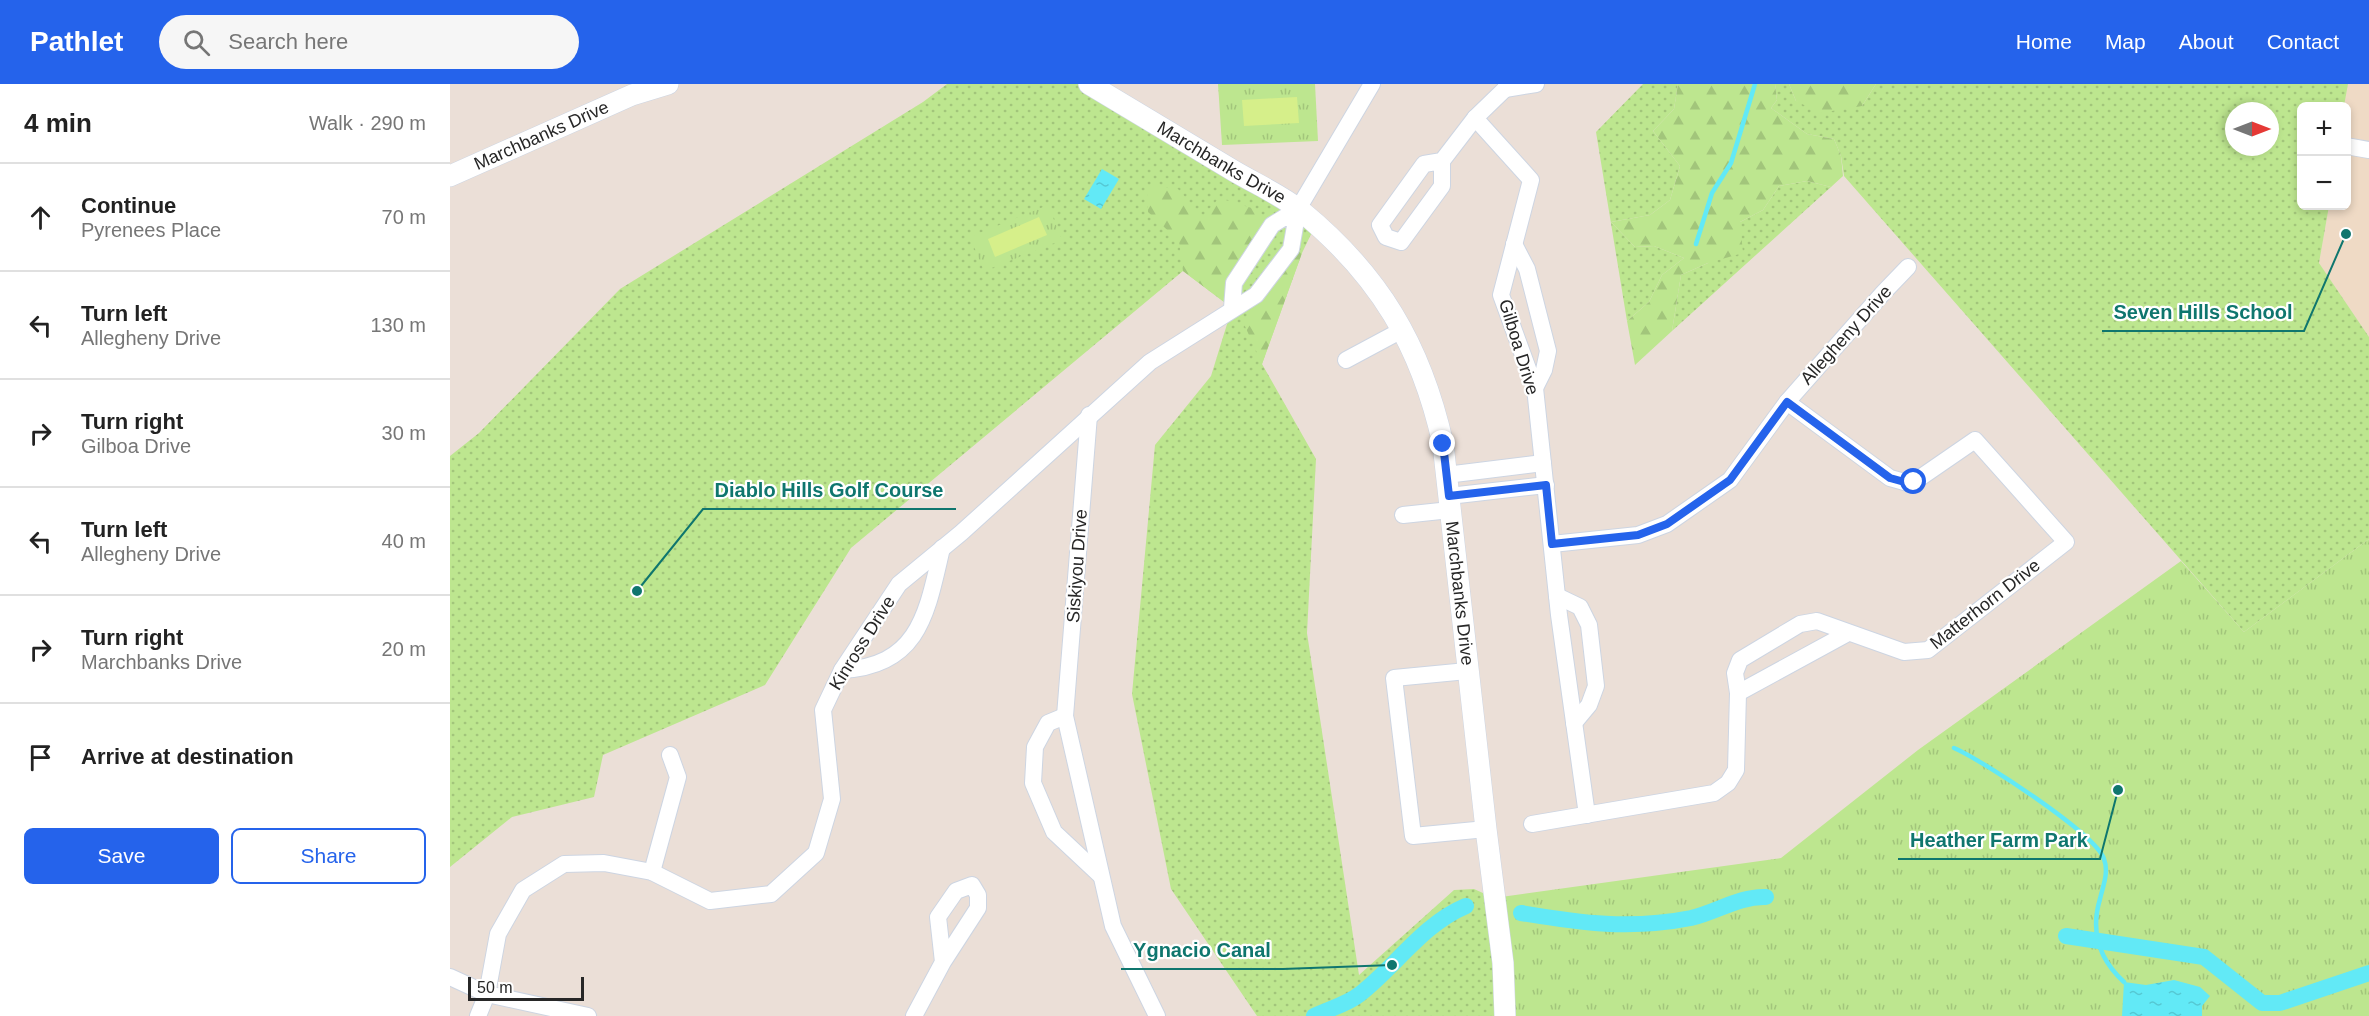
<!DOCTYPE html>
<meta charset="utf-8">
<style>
:root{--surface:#fff;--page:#f6f6f6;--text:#222;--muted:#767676;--line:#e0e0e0;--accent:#2563eb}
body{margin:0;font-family:Arial,sans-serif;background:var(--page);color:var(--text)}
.controls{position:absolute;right:18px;top:18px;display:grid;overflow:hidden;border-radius:9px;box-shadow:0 3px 9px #0003}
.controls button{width:54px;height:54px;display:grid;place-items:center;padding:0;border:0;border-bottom:2px solid var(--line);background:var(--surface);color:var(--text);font:30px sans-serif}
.compass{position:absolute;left:1775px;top:18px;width:54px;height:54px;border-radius:50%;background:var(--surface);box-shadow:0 3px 9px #0003;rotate:90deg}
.scale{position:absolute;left:18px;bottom:15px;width:116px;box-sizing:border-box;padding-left:6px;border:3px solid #272727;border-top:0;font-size:16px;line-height:21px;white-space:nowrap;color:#272727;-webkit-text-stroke:4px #fff;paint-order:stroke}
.stop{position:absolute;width:18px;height:18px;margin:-14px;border:4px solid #2563eb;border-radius:50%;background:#fff}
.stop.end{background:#2563eb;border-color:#fff;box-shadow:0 2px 6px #0008}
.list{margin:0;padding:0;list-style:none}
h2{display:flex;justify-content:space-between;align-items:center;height:78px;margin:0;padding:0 24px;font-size:26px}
h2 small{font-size:20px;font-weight:400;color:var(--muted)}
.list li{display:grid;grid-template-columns:39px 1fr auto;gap:18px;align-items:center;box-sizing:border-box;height:108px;padding:0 24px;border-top:2px solid var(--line)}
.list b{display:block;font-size:22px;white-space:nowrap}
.list p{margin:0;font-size:20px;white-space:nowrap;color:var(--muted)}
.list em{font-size:20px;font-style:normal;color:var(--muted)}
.actions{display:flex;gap:12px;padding:18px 24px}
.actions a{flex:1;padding:14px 0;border:2px solid var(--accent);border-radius:9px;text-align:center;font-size:21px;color:var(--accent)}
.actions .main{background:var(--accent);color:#fff}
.icon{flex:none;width:33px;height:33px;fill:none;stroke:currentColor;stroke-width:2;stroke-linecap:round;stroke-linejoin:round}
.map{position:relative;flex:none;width:1919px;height:932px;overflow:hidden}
header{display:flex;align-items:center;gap:36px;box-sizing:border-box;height:84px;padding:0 30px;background:var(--accent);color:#fff}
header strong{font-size:28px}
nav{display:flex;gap:33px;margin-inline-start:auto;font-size:21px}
.search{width:420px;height:54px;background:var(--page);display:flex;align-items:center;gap:15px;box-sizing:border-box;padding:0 21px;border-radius:33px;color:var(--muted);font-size:22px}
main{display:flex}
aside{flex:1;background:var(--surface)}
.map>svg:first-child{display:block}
</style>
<header>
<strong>Pathlet</strong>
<div class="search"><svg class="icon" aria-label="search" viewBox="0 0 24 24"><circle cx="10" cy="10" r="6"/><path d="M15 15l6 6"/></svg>Search here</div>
<nav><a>Home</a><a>Map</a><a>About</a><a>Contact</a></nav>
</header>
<main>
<aside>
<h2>4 min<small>Walk · 290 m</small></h2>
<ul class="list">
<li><svg class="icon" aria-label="ahead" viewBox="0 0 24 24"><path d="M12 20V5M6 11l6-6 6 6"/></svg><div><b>Continue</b><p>Pyrenees Place</p></div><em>70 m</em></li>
<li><svg class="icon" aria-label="left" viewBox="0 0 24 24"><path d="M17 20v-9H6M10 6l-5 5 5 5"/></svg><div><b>Turn left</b><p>Allegheny Drive</p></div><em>130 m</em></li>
<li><svg class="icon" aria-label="right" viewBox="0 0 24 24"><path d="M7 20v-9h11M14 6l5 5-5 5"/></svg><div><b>Turn right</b><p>Gilboa Drive</p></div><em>30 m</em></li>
<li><svg class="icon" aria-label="left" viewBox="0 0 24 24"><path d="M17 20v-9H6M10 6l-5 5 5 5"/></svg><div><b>Turn left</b><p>Allegheny Drive</p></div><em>40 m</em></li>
<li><svg class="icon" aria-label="right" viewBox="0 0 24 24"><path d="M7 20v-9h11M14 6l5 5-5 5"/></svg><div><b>Turn right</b><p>Marchbanks Drive</p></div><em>20 m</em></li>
<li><svg class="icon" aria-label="arrive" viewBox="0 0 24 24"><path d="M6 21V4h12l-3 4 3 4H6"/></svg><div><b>Arrive at destination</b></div></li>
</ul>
<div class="actions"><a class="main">Save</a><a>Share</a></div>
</aside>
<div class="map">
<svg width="1919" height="932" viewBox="0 0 1919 932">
<defs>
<pattern id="grass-dots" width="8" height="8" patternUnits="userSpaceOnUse" patternTransform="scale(1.5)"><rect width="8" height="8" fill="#bde68f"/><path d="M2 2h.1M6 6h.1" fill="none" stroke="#a2c57b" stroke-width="1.8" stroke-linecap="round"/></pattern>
<pattern id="forest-firs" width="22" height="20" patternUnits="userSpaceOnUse" patternTransform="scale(1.5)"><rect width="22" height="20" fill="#bde68f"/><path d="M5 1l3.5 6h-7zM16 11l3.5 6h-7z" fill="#a2c57b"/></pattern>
<pattern id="park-tufts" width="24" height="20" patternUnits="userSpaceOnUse" patternTransform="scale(1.5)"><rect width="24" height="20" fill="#bde68f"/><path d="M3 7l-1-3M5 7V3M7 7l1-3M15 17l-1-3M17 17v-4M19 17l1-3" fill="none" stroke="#a2c57b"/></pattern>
<pattern id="water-ripples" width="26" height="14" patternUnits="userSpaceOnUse" patternTransform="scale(1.5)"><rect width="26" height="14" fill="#62e9f6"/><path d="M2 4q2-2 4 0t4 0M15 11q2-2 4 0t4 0" fill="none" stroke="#55c8d3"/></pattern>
</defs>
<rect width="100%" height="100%" fill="#ebdfd7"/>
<polygon fill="#efdac5" points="1898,0 1919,0 1919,253 1869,179 1879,122 1896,122 1896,22 1894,22"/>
<g fill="url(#grass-dots)" fill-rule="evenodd">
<polygon points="497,0 639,0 866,140 852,169 812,280 866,375 857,549 909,891 1004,806 1024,805 1044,814 1055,932 807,932 721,805 682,610 705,361 761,292 782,224 733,187 401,464 315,601 153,671 144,713 62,733 0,783 0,372 29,349 170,205 473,18"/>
<polygon points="1193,0 1228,0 1224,25 1203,47 1230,82 1220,116 1200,131 1161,138 1185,163 1204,162 1234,174 1212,191 1199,218 1177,237 1146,48"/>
<path d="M1325,0h14l7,17 66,5 14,-22h472l-4,22h-42v100h27l-10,57 50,74v202l-125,93 -400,-456 -3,-20 -7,-17 -27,-5 -36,-26 6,-8zM1784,27h36v36h-36z"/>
<polygon points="1357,97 1381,103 1222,247 1231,191 1258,179 1290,138 1313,126 1329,102"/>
</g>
<g fill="url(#forest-firs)">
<polygon points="1228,0 1325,0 1327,16 1321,24 1357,50 1384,55 1391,72 1393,92 1381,103 1357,97 1329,102 1313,126 1290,138 1293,169 1258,179 1231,191 1222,247 1185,281 1177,237 1199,218 1212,191 1234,174 1204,162 1185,163 1161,138 1200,131 1220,116 1230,82 1203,47 1224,25"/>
<polygon points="1339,0 1426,0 1412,22 1370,29 1346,17"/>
<polygon points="697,102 728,105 752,133 769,114 805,125 822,141 784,199 782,224 733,187 729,157 698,128"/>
<polygon points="841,165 852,169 812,280 794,240 806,211"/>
</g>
<g fill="url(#park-tufts)">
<polygon points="768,0 865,0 868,57 772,61"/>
<polygon points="598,121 612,156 534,187 520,153"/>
<polygon points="1919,455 1919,932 1055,932 1044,814 1331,774 1468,666 1731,477 1794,548"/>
</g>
<g fill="#d6ef8a">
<polygon points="847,13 849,39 794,42 792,16"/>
<polygon points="589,133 597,151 545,173 538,155"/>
</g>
<g fill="url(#water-ripples)">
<polygon points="652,85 669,95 651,125 634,115"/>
<polygon points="1724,896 1750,903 1760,912 1752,922 1752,932 1672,932 1674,898 1696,901"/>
</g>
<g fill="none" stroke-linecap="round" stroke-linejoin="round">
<g stroke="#62e9f6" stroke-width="4.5">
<polyline points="1246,160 1262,109 1281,79 1305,0"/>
<path d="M1504,664c28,12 142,86 150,111 5,13 -1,27 -4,40 -10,33 -1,60 24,83"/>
</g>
<g stroke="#62e9f6" stroke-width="16">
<path d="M1071,829c60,10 109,17 170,5 26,-6 48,-22 75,-21"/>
<polyline points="1616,852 1754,873 1812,919 1830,919 1919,889"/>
<path d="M864,932c15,-7 34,-12 46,-22 36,-28 63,-70 106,-88"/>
</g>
<defs>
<g id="minor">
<polyline points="1055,5 1086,0"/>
<polyline points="1025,34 1081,96 1051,211 1085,304 1109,531 1137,731"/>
<polyline points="1896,62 1919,66"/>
<polyline points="992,77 974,80 930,141 936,153 951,158 992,102 992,77 1025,34 1055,5 1057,0"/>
<polyline points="848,125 922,0"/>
<polyline points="1064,160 1077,185 1098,267 1094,286 1085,304"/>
<polyline points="896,276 952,246"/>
<polyline points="639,331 615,632 663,842 707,932"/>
<polyline points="996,391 1093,379"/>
<polyline points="999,412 1096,401"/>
<polyline points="953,431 1000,426"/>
<polyline points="1102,460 1188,451 1217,440 1280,396 1337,318 1433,209 1458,183"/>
<polyline points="1107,512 1130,523 1139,541 1146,602 1139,621 1124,639"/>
<path d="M392,586c78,-4 85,-58 100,-122"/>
<polyline points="1017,587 944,594 963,752 1036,745"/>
<polyline points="1288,609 1398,549"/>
<polyline points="615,632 598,639 585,663 583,699 604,748 651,792"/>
<polyline points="1082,740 1264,709 1278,699 1286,686 1288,609 1285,589 1290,576 1350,540 1367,537 1454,568 1478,566 1616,458 1525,356 1464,398 1458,399 1440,394 1337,318"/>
<polyline points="202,788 228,693 220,671"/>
<polyline points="0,893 37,910 138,932"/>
<polyline points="28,932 37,910 48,850 73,806 114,780 154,779 202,788 260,817 321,810 366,769 382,715 373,626 392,586 449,500 511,449 700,278 806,211 841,165 848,125 822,141 784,199 782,224"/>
<polyline points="464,932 493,878 528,824 528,811 522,801 506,807 488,833 493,878"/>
</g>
<g id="tertiary">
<path id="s1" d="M639,0c48,29 97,58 145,87 22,13 47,24 67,40 78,64 120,134 142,233l43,385 17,134 2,53"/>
<path id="s2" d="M0,92l182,-81 36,-11"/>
</g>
</defs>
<use href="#minor" stroke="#cdd5e2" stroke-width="18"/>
<use href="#tertiary" stroke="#cdd5e2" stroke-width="22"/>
<use href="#minor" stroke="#fff" stroke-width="16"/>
<use href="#tertiary" stroke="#fff" stroke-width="21"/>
</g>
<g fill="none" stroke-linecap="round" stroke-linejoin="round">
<polyline stroke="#2563eb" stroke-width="8" points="993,360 999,412 1096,401 1102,460 1188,451 1217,440 1280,396 1337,318 1440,394 1458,399 1464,398"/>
</g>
<g text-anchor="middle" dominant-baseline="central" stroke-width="4.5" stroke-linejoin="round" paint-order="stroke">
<g font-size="18" fill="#272727" stroke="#fff">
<text stroke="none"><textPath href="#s2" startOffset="100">Marchbanks Drive</textPath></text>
<text stroke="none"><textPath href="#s1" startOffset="154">Marchbanks Drive</textPath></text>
<text transform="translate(1396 251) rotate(-48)">Allegheny Drive</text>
<text transform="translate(1069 263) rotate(73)">Gilboa Drive</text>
<text transform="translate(627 482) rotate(-86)">Siskiyou Drive</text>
<text stroke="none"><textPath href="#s1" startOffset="676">Marchbanks Drive</textPath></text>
<text transform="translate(1535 520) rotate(-38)">Matterhorn Drive</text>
<text transform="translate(412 559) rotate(-58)">Kinross Drive</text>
</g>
</g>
<path fill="none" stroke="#0f766e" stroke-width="2" d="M1896 150L1854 247H1652M187 507L253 425H506M1668 706L1650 775H1448M942 881L833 885H671"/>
<g fill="#0f766e" stroke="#fff" stroke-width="2">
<circle cx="1896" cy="150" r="6"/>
<circle cx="187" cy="507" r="6"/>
<circle cx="1668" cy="706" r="6"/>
<circle cx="942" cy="881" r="6"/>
</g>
<g font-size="20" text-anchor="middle" font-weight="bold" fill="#0f766e" stroke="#fff" stroke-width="4.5" stroke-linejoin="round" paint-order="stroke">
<text x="1753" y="235">Seven Hills School</text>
<text x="379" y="413">Diablo Hills Golf Course</text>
<text x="1549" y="763">Heather Farm Park</text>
<text x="752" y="873">Ygnacio Canal</text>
</g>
</svg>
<div class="controls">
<button>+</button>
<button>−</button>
</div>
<svg class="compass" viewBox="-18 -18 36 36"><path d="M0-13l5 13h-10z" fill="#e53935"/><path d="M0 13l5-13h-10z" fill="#767676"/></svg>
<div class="scale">50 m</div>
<div class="stop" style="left:1464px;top:398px"></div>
<div class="stop end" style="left:993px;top:360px"></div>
</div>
</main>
